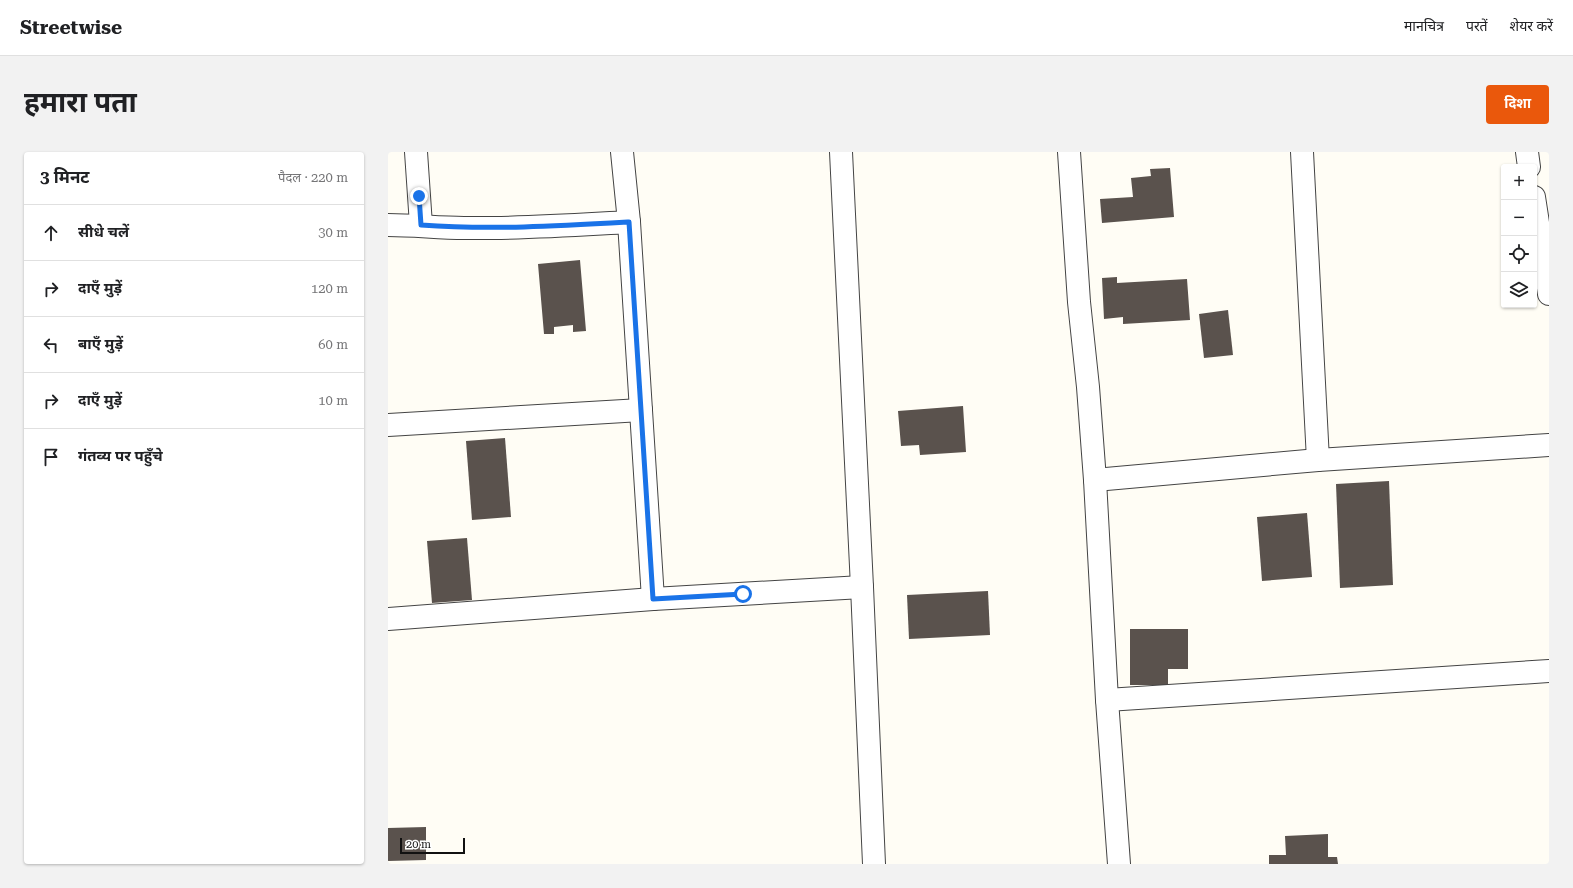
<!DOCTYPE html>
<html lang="hi">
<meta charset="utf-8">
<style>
:root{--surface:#fff;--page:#f2f2f2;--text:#202124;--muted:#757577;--line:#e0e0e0;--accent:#ea580c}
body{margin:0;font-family:"Roboto Serif","Noto Sans Devanagari",serif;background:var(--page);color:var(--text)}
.controls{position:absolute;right:12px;top:12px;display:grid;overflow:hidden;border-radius:4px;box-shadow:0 1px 3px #0004}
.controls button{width:36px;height:36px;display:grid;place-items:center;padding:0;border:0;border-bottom:1px solid var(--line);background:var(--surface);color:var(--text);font:20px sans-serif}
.scale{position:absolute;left:12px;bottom:10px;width:65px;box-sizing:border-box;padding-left:4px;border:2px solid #111;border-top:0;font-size:11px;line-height:14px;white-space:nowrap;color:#111;-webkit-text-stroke:3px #fff;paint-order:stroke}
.stop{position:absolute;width:12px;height:12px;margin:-9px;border:3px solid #1a73e8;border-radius:50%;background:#fff}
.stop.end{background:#1a73e8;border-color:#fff;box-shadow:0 1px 4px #0008}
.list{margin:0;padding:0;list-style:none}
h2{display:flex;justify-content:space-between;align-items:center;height:52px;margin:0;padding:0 16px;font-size:17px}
h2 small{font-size:13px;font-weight:400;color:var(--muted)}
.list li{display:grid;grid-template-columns:26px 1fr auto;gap:12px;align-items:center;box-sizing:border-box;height:56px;padding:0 16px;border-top:1px solid var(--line)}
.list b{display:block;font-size:15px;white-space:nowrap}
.list em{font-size:13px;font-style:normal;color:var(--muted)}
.icon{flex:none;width:22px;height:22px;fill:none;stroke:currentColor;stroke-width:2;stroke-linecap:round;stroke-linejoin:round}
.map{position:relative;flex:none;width:1161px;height:712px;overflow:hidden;border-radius:4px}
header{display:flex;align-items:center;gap:24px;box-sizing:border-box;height:56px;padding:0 20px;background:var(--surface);border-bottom:1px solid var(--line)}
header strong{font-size:19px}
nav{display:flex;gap:22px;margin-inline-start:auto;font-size:14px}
.intro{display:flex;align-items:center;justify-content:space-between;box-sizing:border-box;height:96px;padding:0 24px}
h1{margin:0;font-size:28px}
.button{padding:10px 18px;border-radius:4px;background:var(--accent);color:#fff;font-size:14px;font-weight:700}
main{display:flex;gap:24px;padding:0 24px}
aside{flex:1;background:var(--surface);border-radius:4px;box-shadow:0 1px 3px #0004}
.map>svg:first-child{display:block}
</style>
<header>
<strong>Streetwise</strong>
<nav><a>मानचित्र</a><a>परतें</a><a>शेयर करें</a></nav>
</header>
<div class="intro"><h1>हमारा पता</h1><a class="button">दिशा</a></div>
<main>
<aside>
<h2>3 मिनट<small>पैदल · 220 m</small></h2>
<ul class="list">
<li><svg class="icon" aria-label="ahead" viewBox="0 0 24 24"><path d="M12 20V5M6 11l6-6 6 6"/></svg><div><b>सीधे चलें</b></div><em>30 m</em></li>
<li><svg class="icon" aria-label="right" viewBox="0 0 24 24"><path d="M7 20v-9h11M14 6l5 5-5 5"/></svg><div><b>दाएँ मुड़ें</b></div><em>120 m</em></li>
<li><svg class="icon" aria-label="left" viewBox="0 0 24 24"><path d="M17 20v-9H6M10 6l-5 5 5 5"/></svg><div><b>बाएँ मुड़ें</b></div><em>60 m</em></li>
<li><svg class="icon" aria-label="right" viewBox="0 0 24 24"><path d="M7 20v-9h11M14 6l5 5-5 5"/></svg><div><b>दाएँ मुड़ें</b></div><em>10 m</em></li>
<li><svg class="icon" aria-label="arrive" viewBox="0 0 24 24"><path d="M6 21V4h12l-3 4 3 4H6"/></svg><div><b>गंतव्य पर पहुँचे</b></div></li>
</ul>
</aside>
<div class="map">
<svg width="1161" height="712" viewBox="0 0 1161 712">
<rect width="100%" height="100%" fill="#fffdf5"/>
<g fill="#5a524d">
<polygon points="782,16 786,65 714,71 712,47 745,45 743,26 763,24 762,17"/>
<polygon points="192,108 198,179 185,180 185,173 166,175 166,182 156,182 150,112"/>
<polygon points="729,125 729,131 799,127 802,168 735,172 735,165 716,167 714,126"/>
<polygon points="840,158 845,203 816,206 811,162"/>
<polygon points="575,254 578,300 532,303 531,293 513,294 510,259"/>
<polygon points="117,286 123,365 84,368 78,289"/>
<polygon points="1001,329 1005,433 952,436 948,332"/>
<polygon points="919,361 924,425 874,429 869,365"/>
<polygon points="79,386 84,448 44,451 39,389"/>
<polygon points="600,439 602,483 521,487 519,443"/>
<polygon points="742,477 800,477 800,517 780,517 780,533 742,533"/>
<polygon points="38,675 38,708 0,709 0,676"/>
<polygon points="940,682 940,705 949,705 950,712 881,712 881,703 898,703 897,684"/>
</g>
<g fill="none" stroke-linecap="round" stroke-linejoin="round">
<defs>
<g id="street">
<polyline points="28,0 33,73"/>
<polyline points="234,0 241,70 265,447"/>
<polyline points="453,0 474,435 486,712"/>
<polyline points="681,0 691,150 700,235 707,328 719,548 731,712"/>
<polyline points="914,0 930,308"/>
<polyline points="1139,0 1141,15"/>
<polyline points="1146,45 1161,142"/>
<path d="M0,73c26,0 51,3 76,3 55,1 110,-3 165,-6"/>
<polyline points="0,273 253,258"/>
<polyline points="707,328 930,308 1161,293"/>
<polyline points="0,467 265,447 474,435"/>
<polyline points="719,548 1161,519"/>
</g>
</defs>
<use href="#street" stroke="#444" stroke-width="24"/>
<use href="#street" stroke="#fff" stroke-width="22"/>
</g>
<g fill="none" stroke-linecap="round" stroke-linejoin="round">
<path stroke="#1a73e8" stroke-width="5" d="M31,44l2,29c69,5 138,1 208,-3l24,377 90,-5"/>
</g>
</svg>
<div class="controls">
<button>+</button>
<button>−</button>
<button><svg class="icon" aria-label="locate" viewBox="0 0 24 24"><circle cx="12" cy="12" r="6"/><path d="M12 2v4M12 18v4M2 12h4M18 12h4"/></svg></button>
<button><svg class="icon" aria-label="layers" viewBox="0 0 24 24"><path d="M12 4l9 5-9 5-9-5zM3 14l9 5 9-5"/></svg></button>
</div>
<div class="scale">20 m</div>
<div class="stop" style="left:355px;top:442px"></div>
<div class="stop end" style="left:31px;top:44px"></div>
</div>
</main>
